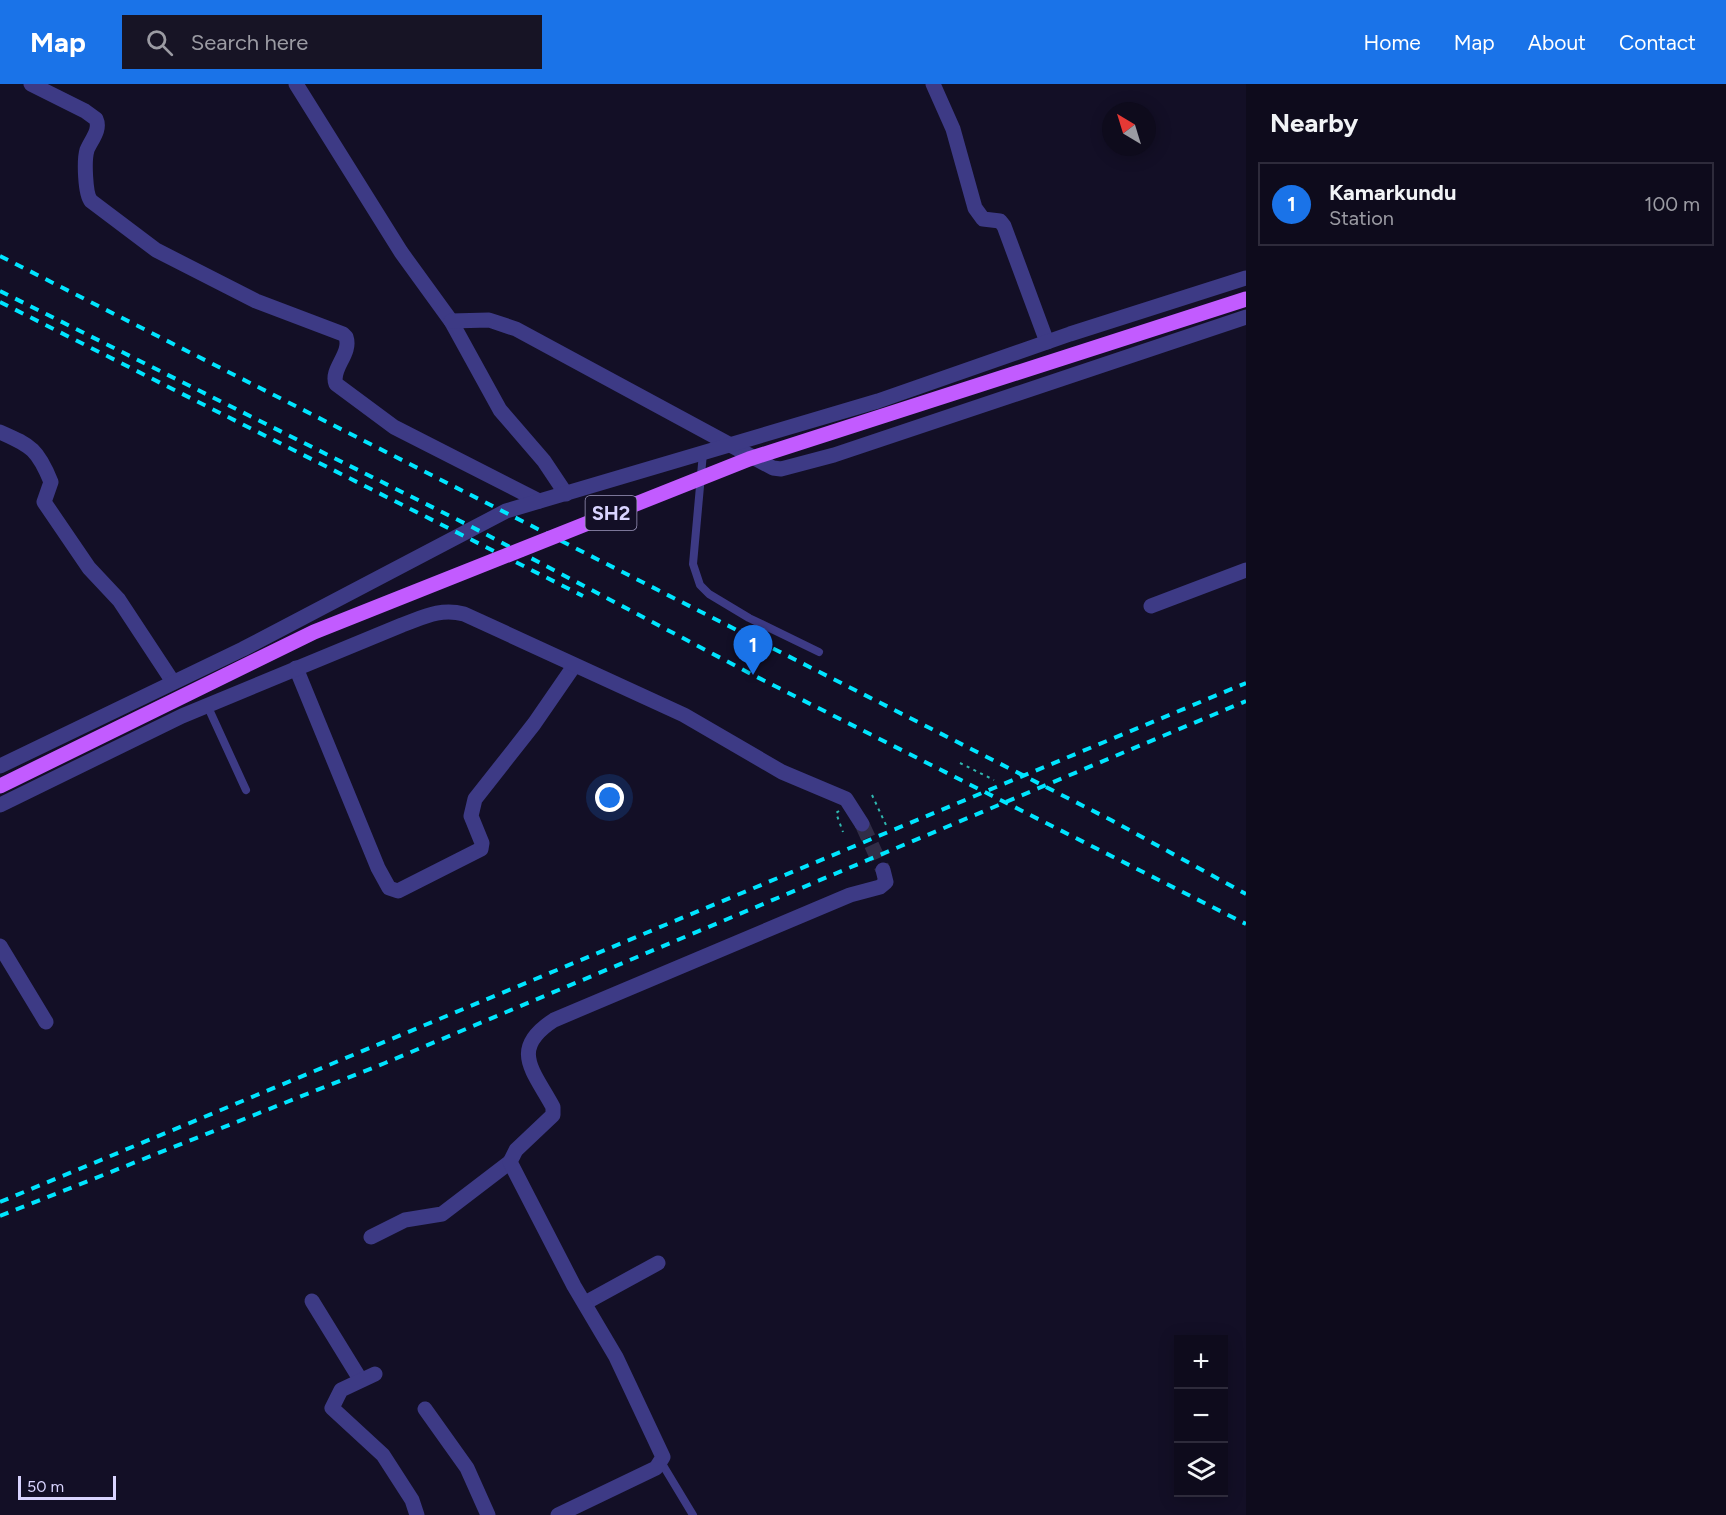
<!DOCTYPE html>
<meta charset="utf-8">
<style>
:root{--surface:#0e0b1c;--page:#171425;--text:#f1f3f6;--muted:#9b9ba3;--line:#2e2b3b;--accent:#1a73e8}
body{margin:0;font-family:Figtree,sans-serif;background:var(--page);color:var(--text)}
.controls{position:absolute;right:18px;bottom:18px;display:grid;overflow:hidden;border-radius:0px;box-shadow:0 3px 15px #0003}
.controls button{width:54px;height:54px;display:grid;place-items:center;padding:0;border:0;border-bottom:2px solid var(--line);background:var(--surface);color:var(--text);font:30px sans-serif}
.compass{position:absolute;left:1102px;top:18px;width:54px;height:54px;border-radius:50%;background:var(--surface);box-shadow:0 3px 15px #0003;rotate:322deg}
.scale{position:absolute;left:18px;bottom:15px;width:98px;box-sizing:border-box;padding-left:6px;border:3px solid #d9d4ff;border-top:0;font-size:16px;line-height:21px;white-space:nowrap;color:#d9d4ff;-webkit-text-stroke:4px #130f26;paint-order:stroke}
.you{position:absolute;left:610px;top:714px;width:21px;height:21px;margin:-15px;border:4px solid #fff;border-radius:50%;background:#1a73e8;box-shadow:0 0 0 9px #1a73e833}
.badge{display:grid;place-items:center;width:39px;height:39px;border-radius:50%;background:var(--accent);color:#fff;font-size:20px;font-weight:700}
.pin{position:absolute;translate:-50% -50px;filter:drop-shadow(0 2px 3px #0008)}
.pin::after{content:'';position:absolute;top:32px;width:21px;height:18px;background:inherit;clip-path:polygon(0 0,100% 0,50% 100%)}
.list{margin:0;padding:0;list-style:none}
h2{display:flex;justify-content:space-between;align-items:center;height:78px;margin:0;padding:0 24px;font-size:26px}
h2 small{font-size:20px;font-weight:400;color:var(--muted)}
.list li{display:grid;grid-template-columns:39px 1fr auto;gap:18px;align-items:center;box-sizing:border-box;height:84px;margin:0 12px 12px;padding:0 12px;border:2px solid var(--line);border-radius:0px}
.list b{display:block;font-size:22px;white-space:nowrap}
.list p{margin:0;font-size:20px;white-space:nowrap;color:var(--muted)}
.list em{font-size:20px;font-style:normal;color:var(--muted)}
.icon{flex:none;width:33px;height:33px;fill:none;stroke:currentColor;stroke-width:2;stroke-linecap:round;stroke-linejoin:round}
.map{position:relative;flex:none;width:1246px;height:1431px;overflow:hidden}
header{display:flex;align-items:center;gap:36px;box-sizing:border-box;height:84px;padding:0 30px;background:var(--accent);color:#fff}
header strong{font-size:28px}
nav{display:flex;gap:33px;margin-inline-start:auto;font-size:21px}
.search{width:420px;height:54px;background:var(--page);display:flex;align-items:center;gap:15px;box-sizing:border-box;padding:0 21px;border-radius:0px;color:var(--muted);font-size:22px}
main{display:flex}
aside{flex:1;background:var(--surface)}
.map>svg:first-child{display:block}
</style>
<header>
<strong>Map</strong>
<div class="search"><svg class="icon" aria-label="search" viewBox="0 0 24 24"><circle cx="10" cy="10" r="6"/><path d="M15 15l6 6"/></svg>Search here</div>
<nav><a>Home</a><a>Map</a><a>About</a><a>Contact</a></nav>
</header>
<main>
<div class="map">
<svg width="1246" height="1431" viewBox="0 0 1246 1431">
<rect width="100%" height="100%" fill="#130f26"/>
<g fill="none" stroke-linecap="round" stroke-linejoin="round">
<polyline stroke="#312d47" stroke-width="15" stroke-dasharray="15 8" stroke-linecap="butt" points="862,740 883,786"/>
<g stroke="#2fb8b0" stroke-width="2" stroke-dasharray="3 4.5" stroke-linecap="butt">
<polyline points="960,679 994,696"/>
<polyline points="872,711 886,741"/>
<polyline points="839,727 836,729 843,748"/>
</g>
<g stroke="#3d3a85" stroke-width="8">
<polyline points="703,369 693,480 700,501 709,510 749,534 819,568"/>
<polyline points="207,621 246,706"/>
<polyline points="661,1378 693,1431"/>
</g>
<g stroke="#3d3a85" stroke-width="15">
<path d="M31,0l54,27 11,8c5,11 -5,21 -9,31 -3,10 -2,44 4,51l65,49 100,51 87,33 3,3c6,17 -16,32 -10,47l58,43 145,74"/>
<polyline points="296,0 401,168 451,237 500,326 544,377 566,410"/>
<polyline points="933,0 953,45 975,124 983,135 1000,137 1004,142 1047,258"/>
<polyline points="451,237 489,236 516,245 773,384 781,385 834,371 1246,233"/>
<path d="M0,348c32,14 38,18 51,50l-7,20 45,66 30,32 54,82"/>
<polyline points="1151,522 1246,486"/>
<polyline points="296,584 378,784 389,804 398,807 481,765 482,759 471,732 475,715 534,640 574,582"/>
<polyline points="0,682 243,565 506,427 878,317 1070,250 1246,194"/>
<path d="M0,721l182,-89 220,-91c22,-8 38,-17 62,-11l220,101 98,57 64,27 16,25"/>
<polyline points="0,862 46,938"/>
<polyline points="371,1153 405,1136 442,1130 510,1078"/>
<polyline points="312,1217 360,1295"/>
<polyline points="585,1219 658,1179"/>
<polyline points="375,1290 341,1306 332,1324 383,1371 412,1416 417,1431"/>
<polyline points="425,1325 467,1384 488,1431"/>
<path d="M558,1431l98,-47 7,-11 -47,-100 -42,-71 -64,-124 6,-12 37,-35v-8c-20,-37 -44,-58 1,-87l296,-125 30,-8 6,-5 -3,-12"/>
</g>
<g stroke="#00e5ff" stroke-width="4" stroke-dasharray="9 8" stroke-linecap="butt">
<polyline points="0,172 1111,736 1246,810"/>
<polyline points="0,207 472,443 753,591 1246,840"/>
<polyline points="0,218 583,512"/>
<polyline points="0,1118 1246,599"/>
<polyline points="0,1132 385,979 1246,617"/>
</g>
<polyline stroke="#c25bff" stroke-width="15" points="0,702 314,548 749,375 1246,215"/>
</g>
<g text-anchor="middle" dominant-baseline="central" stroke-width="5" stroke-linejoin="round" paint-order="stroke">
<rect fill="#130f26" stroke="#9e99be" stroke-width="1.5" x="585.5" y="412" width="51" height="34" rx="4.5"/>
<g font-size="20" font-weight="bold" fill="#d9d4ff">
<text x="611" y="429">SH2</text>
</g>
</g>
</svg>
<div class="controls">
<button>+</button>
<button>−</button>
<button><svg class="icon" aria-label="layers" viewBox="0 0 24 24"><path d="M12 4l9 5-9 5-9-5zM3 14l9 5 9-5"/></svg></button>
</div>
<svg class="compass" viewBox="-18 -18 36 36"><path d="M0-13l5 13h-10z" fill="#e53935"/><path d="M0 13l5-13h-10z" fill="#9b9ba3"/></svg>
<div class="scale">50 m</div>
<div class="you"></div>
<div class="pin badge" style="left:753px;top:591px">1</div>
</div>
<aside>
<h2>Nearby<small></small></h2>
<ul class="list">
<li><span class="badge">1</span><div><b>Kamarkundu</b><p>Station</p></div><em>100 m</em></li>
</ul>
</aside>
</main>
